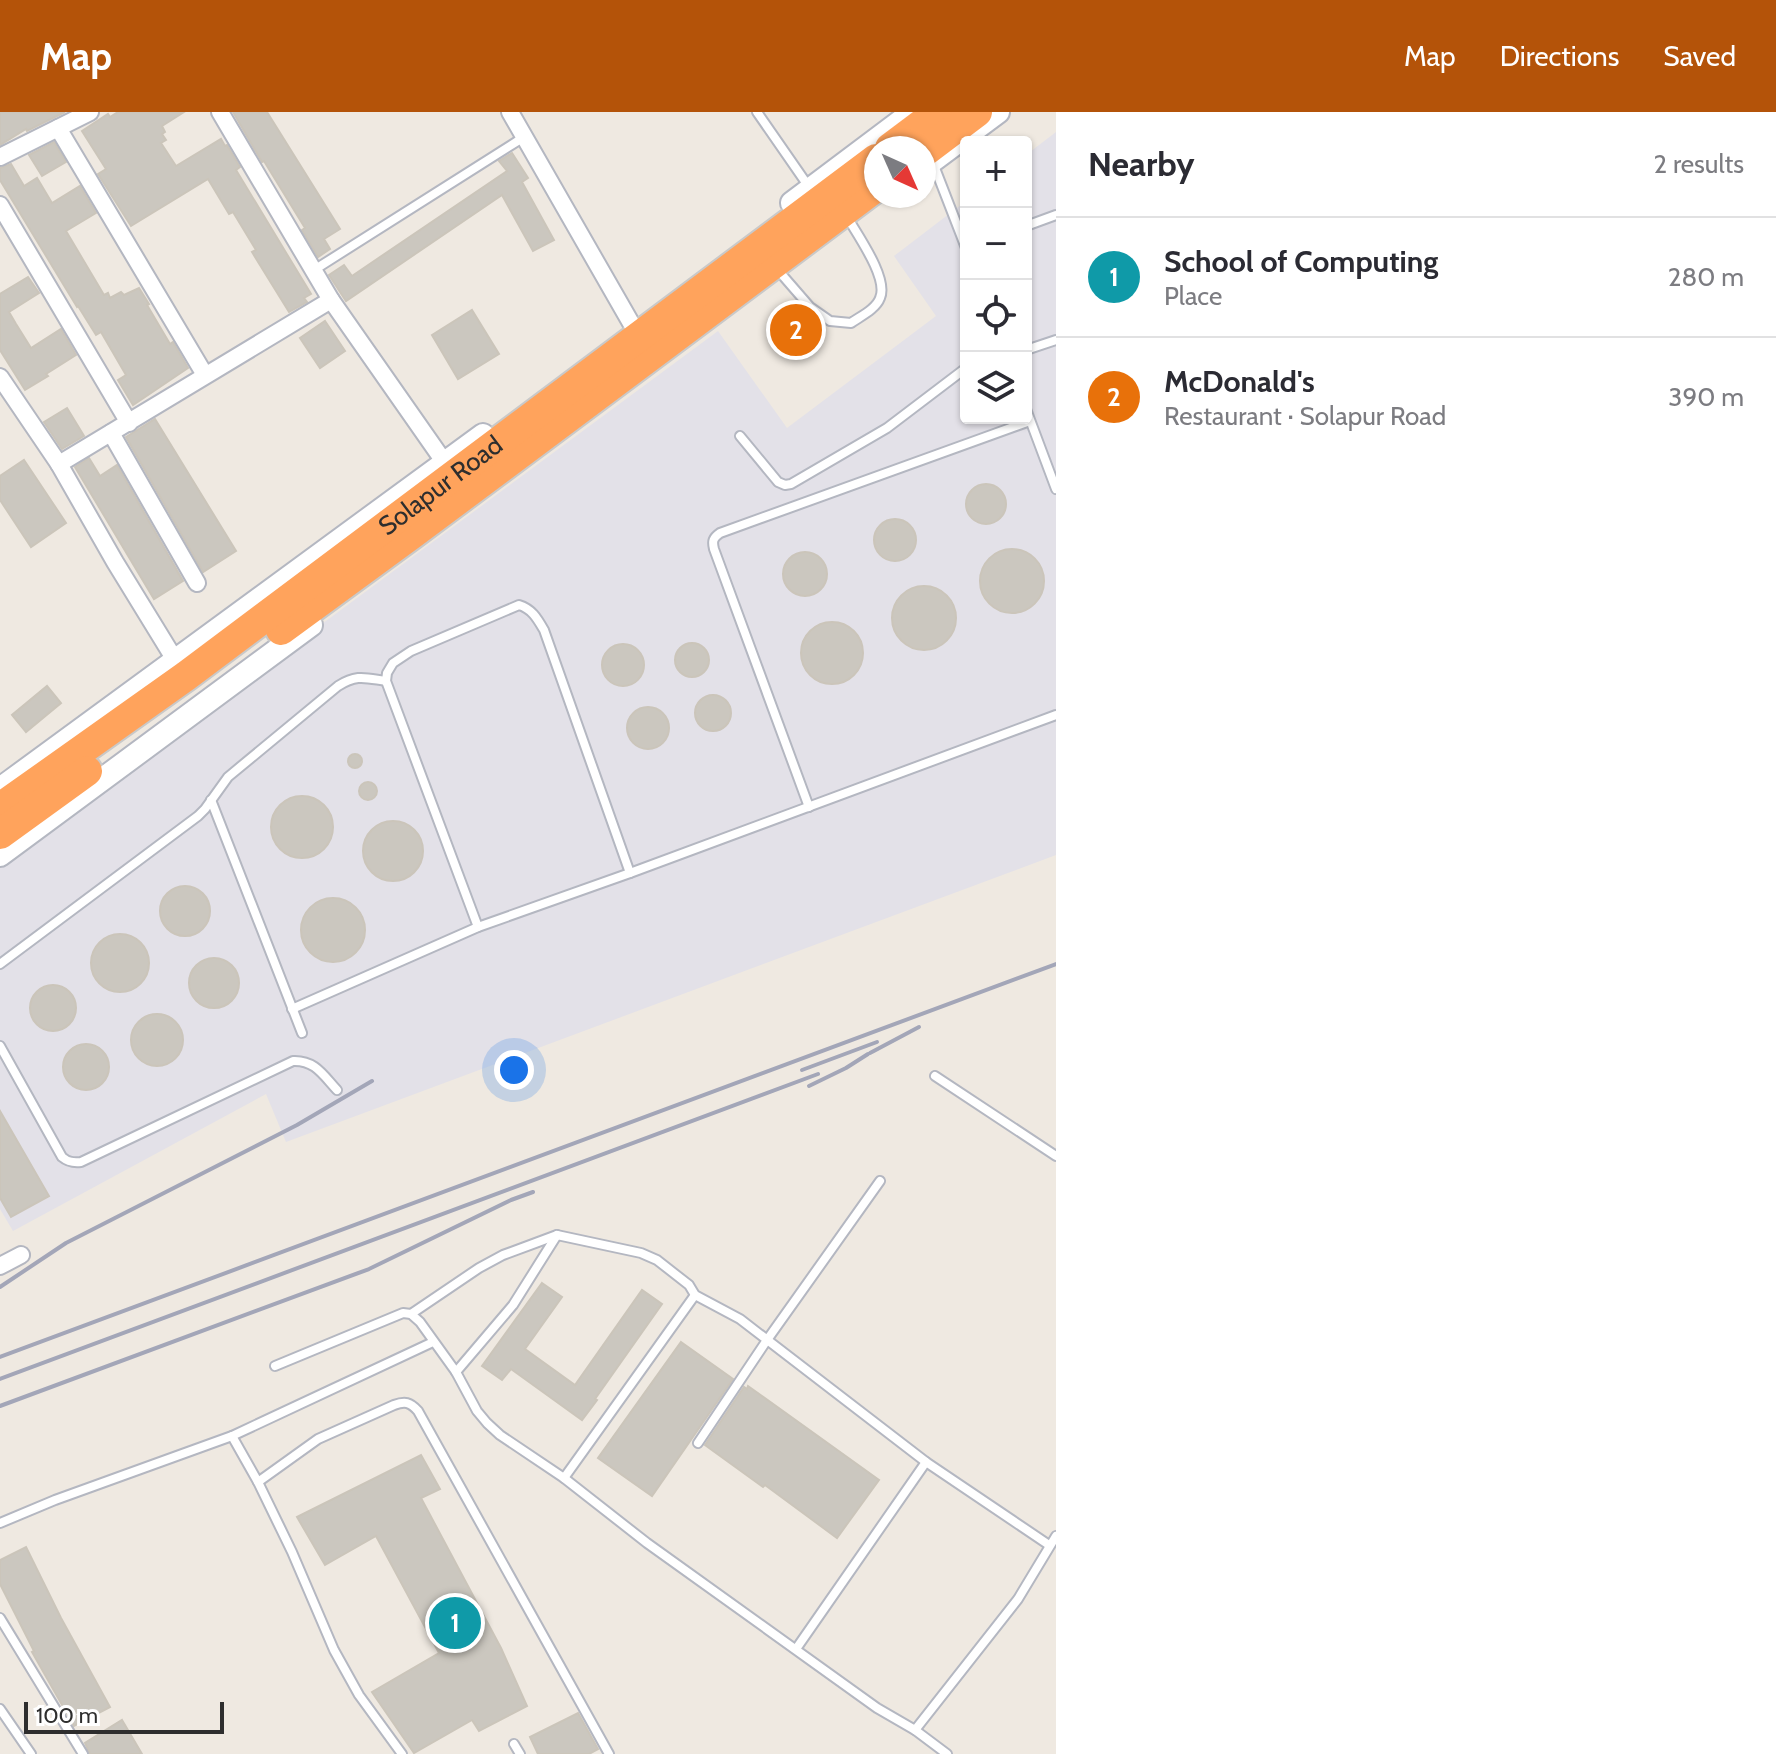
<!DOCTYPE html>
<meta charset="utf-8">
<style>
:root{--surface:#fff;--page:#f2f2f3;--text:#2b2b33;--muted:#7c7c81;--line:#e1e1e2;--accent:#b45309}
body{margin:0;font-family:Cabin,sans-serif;background:var(--page);color:var(--text)}
.controls{position:absolute;right:24px;top:24px;display:grid;overflow:hidden;border-radius:8px;box-shadow:0 2px 6px #0004}
.controls button{width:72px;height:72px;display:grid;place-items:center;padding:0;border:0;border-bottom:2px solid var(--line);background:var(--surface);color:var(--text);font:40px sans-serif}
.compass{position:absolute;left:864px;top:24px;width:72px;height:72px;border-radius:50%;background:var(--surface);box-shadow:0 2px 6px #0004;rotate:135deg}
.scale{position:absolute;left:24px;bottom:20px;width:200px;box-sizing:border-box;padding-left:8px;border:4px solid #2e2e2e;border-top:0;font-size:22px;line-height:28px;white-space:nowrap;color:#2e2e2e;-webkit-text-stroke:6px #fff;paint-order:stroke}
.you{position:absolute;left:514px;top:958px;width:28px;height:28px;margin:-20px;border:6px solid #fff;border-radius:50%;background:#1a73e8;box-shadow:0 0 0 12px #1a73e833}
.badge{display:grid;place-items:center;width:52px;height:52px;border-radius:50%;background:var(--accent);color:#fff;font-size:26px;font-weight:700}
.pin{position:absolute;translate:-50% -50%;border:4px solid #fff;box-shadow:0 2px 8px #0006}
.list{margin:0;padding:0;list-style:none}
h2{display:flex;justify-content:space-between;align-items:center;height:104px;margin:0;padding:0 32px;font-size:34px}
h2 small{font-size:26px;font-weight:400;color:var(--muted)}
.list li{display:grid;grid-template-columns:52px 1fr auto;gap:24px;align-items:center;box-sizing:border-box;height:120px;padding:0 32px;border-top:2px solid var(--line)}
.list b{display:block;font-size:30px;white-space:nowrap}
.list p{margin:0;font-size:26px;white-space:nowrap;color:var(--muted)}
.list em{font-size:26px;font-style:normal;color:var(--muted)}
.icon{flex:none;width:44px;height:44px;fill:none;stroke:currentColor;stroke-width:2;stroke-linecap:round;stroke-linejoin:round}
.map{position:relative;flex:none;width:1056px;height:1642px;overflow:hidden}
header{display:flex;align-items:center;gap:48px;box-sizing:border-box;height:112px;padding:0 40px;background:var(--accent);color:#fff}
header strong{font-size:38px}
nav{display:flex;gap:44px;margin-inline-start:auto;font-size:28px}
main{display:flex}
aside{flex:1;background:var(--surface)}
.map>svg:first-child{display:block}
</style>
<header>
<strong>Map</strong>
<nav><a>Map</a><a>Directions</a><a>Saved</a></nav>
</header>
<main>
<div class="map">
<svg width="1056" height="1642" viewBox="0 0 1056 1642">
<rect width="100%" height="100%" fill="#efe9e1"/>
<polygon fill="#e3e1e8" points="1056,20 1056,743 286,1030 266,982 13,1119 0,1097 0,750 718,219 787,316 936,204 894,144 966,89 966,306 1026,306 1026,43"/>
<g fill="#cbc7bf" stroke="#cbc5ba" stroke-width="2">
<polygon points="0,0 65,0 27,19 26,17 0,33"/>
<polygon points="118,0 184,0 162,14 165,20 162,22 166,28 161,31 176,54 221,27 225,34 227,33 240,55 236,58 311,182 304,186 307,190 289,200 252,140 256,138 233,100 229,102 208,67 131,114 98,62 106,57 82,19 108,2 110,5"/>
<polygon points="233,0 267,0 340,117 324,127 330,137 318,145 302,118 305,116 264,49 262,50"/>
<polygon points="54,30 66,50 42,64 29,43"/>
<polygon points="512,41 528,66 522,70 554,128 533,139 502,83 346,189 329,163 344,153 352,164 507,59 499,49"/>
<polygon points="11,52 24,74 37,66 52,91 80,74 96,101 66,119 104,183 108,181 110,186 121,180 124,183 139,176 149,192 147,193 170,232 173,230 188,256 133,293 118,268 126,263 101,220 96,223 78,194 77,195 0,68 0,56"/>
<polygon points="28,165 39,181 9,200 16,212 31,236 61,217 76,243 46,262 48,264 25,278 0,238 0,182"/>
<polygon points="472,198 499,242 458,267 432,223"/>
<polygon points="325,209 345,239 320,256 300,226"/>
<polygon points="67,296 84,324 62,337 44,310"/>
<polygon points="155,307 236,439 203,460 126,325"/>
<polygon points="89,346 100,364 117,353 183,469 154,487 75,355"/>
<polygon points="24,348 66,411 31,435 0,388 0,364"/>
<circle cx="986" cy="392" r="20"/>
<circle cx="895" cy="428" r="21"/>
<circle cx="1012" cy="469" r="32"/>
<circle cx="805" cy="462" r="22"/>
<circle cx="924" cy="506" r="32"/>
<circle cx="832" cy="541" r="31"/>
<circle cx="692" cy="548" r="17"/>
<circle cx="623" cy="553" r="21"/>
<polygon points="47,574 61,591 26,620 12,603"/>
<circle cx="713" cy="601" r="18"/>
<circle cx="648" cy="616" r="21"/>
<circle cx="355" cy="649" r="7"/>
<circle cx="368" cy="679" r="9"/>
<circle cx="302" cy="715" r="31"/>
<circle cx="393" cy="739" r="30"/>
<circle cx="185" cy="799" r="25"/>
<circle cx="333" cy="818" r="32"/>
<circle cx="120" cy="851" r="29"/>
<circle cx="214" cy="871" r="25"/>
<circle cx="53" cy="896" r="23"/>
<circle cx="157" cy="928" r="26"/>
<circle cx="86" cy="955" r="23"/>
<polygon points="0,999 49,1084 11,1105 0,1086"/>
<polygon points="542,1171 562,1185 525,1237 575,1273 642,1178 662,1192 595,1287 597,1288 582,1308 511,1257 502,1268 482,1254"/>
<polygon points="681,1230 733,1267 652,1384 598,1346"/>
<polygon points="748,1274 879,1368 837,1426 765,1373 763,1375 705,1333 744,1275 747,1277"/>
<polygon points="421,1343 440,1377 421,1386 501,1536 527,1594 479,1619 472,1608 414,1641 372,1580 439,1541 376,1424 325,1453 297,1405"/>
<polygon points="26,1435 61,1506 110,1595 74,1614 32,1540 34,1539 0,1472 0,1448"/>
<polygon points="578,1601 598,1637 589,1642 538,1642 530,1625"/>
<polygon points="122,1608 142,1642 90,1642 85,1631"/>
</g>
<g fill="none" stroke-linecap="round" stroke-linejoin="round">
<defs>
<g id="lane">
<polyline points="757,0 809,75"/>
<polyline points="933,51 966,136"/>
<polyline points="1026,114 1056,103"/>
<path d="M777,157l33,38 20,14 21,2c10,-7 25,-14 29,-25 9,-20 -24,-65 -34,-83"/>
<polyline points="314,158 524,25"/>
<polyline points="1026,238 1056,228"/>
<polyline points="1026,297 1056,377"/>
<polyline points="740,324 778,370 785,373 791,372 887,316 966,256"/>
<polyline points="211,688 302,921"/>
<path d="M809,695l-95,-258c-2,-8 -1,-11 6,-16l310,-112"/>
<path d="M478,815l-92,-246 1,-8 6,-10 18,-12 108,-46c13,4 18,13 25,25l86,243"/>
<path d="M0,852l198,-148 7,-7 23,-32 110,-91c19,-12 27,-8 48,-5"/>
<polyline points="292,897 478,815 630,761 1056,603"/>
<path d="M0,934l62,111c6,5 11,6 19,5l212,-101c22,-1 30,14 44,29"/>
<polyline points="935,964 1056,1044"/>
<polyline points="411,1202 479,1156 503,1143 557,1123 641,1141 657,1148 689,1173 695,1183 740,1207 926,1350 1049,1433"/>
<polyline points="275,1254 403,1201 411,1202 420,1210 456,1260 477,1299 487,1311 500,1323 564,1366 647,1431 877,1596 915,1618 947,1642"/>
<polyline points="456,1260 513,1193 557,1123"/>
<polyline points="232,1324 433,1230"/>
<polyline points="698,1331 767,1228 880,1069"/>
<polyline points="564,1366 695,1183"/>
<path d="M258,1370l60,-43 76,-34c11,-4 16,-3 24,6l191,343"/>
<polyline points="0,1411 55,1388 232,1324 258,1370 292,1440 334,1538 359,1583 402,1642"/>
<polyline points="0,1506 83,1642"/>
<polyline points="796,1537 926,1350"/>
<polyline points="0,1597 31,1642"/>
<polyline points="915,1618 1018,1487 1056,1424"/>
<polyline points="514,1632 520,1642"/>
</g>
<g id="street">
<polyline points="220,0 331,188"/>
<polyline points="510,0 639,225"/>
<polyline points="58,16 205,263"/>
<polyline points="0,45 90,0"/>
<polyline points="0,93 129,311"/>
<polyline points="0,265 59,352 115,450 180,556"/>
<polyline points="111,321 197,471"/>
<polyline points="59,352 331,188 445,351"/>
<polyline points="0,1154 21,1143"/>
</g>
<g id="secondary">
<polyline points="924,55 998,0"/>
<polyline points="792,91 913,0"/>
<polyline points="0,677 483,323"/>
<polyline points="0,743 311,513"/>
</g>
<g id="highway">
<polyline points="890,36 938,0"/>
<polyline points="924,40 977,0"/>
<polyline points="281,518 412,422 876,75"/>
<path id="s1" d="M0,696l186,-132 690,-517"/>
<polyline points="0,722 87,659"/>
</g>
</defs>
<use href="#lane" stroke="#b4b7c1" stroke-width="12"/>
<use href="#street" stroke="#b4b7c1" stroke-width="20"/>
<use href="#secondary" stroke="#b4b7c1" stroke-width="26"/>
<use href="#highway" stroke="#c9c9c9" stroke-width="34"/>
<use href="#lane" stroke="#fff" stroke-width="8"/>
<use href="#street" stroke="#fff" stroke-width="16"/>
<use href="#secondary" stroke="#fff" stroke-width="22"/>
<use href="#highway" stroke="#ffa35c" stroke-width="30"/>
<g stroke="#a3a6b8" stroke-width="4">
<polyline points="870,941 919,915"/>
<polyline points="802,958 877,930"/>
<polyline points="809,974 846,956 868,942"/>
<polyline points="0,1175 66,1131 297,1013 372,969"/>
<polyline points="0,1245 1056,852"/>
<polyline points="0,1267 818,962"/>
<polyline points="0,1294 369,1157 511,1088 533,1080"/>
</g>
</g>
<g text-anchor="middle" dominant-baseline="central" stroke-width="6" stroke-linejoin="round" paint-order="stroke">
<g font-size="26" fill="#2e2e2e" stroke="#fff">
<text stroke="none"><textPath href="#s1" startOffset="546">Solapur Road</textPath></text>
</g>
</g>
</svg>
<div class="controls">
<button>+</button>
<button>−</button>
<button><svg class="icon" aria-label="locate" viewBox="0 0 24 24"><circle cx="12" cy="12" r="6"/><path d="M12 2v4M12 18v4M2 12h4M18 12h4"/></svg></button>
<button><svg class="icon" aria-label="layers" viewBox="0 0 24 24"><path d="M12 4l9 5-9 5-9-5zM3 14l9 5 9-5"/></svg></button>
</div>
<svg class="compass" viewBox="-18 -18 36 36"><path d="M0-13l5 13h-10z" fill="#e53935"/><path d="M0 13l5-13h-10z" fill="#7c7c81"/></svg>
<div class="scale">100 m</div>
<div class="you"></div>
<div class="pin badge" style="left:455px;top:1511px;background:#0f9aa8">1</div>
<div class="pin badge" style="left:796px;top:218px;background:#e8710a">2</div>
</div>
<aside>
<h2>Nearby<small>2 results</small></h2>
<ul class="list">
<li><span class="badge" style="background:#0f9aa8">1</span><div><b>School of Computing</b><p>Place</p></div><em>280 m</em></li>
<li><span class="badge" style="background:#e8710a">2</span><div><b>McDonald's</b><p>Restaurant · Solapur Road</p></div><em>390 m</em></li>
</ul>
</aside>
</main>
